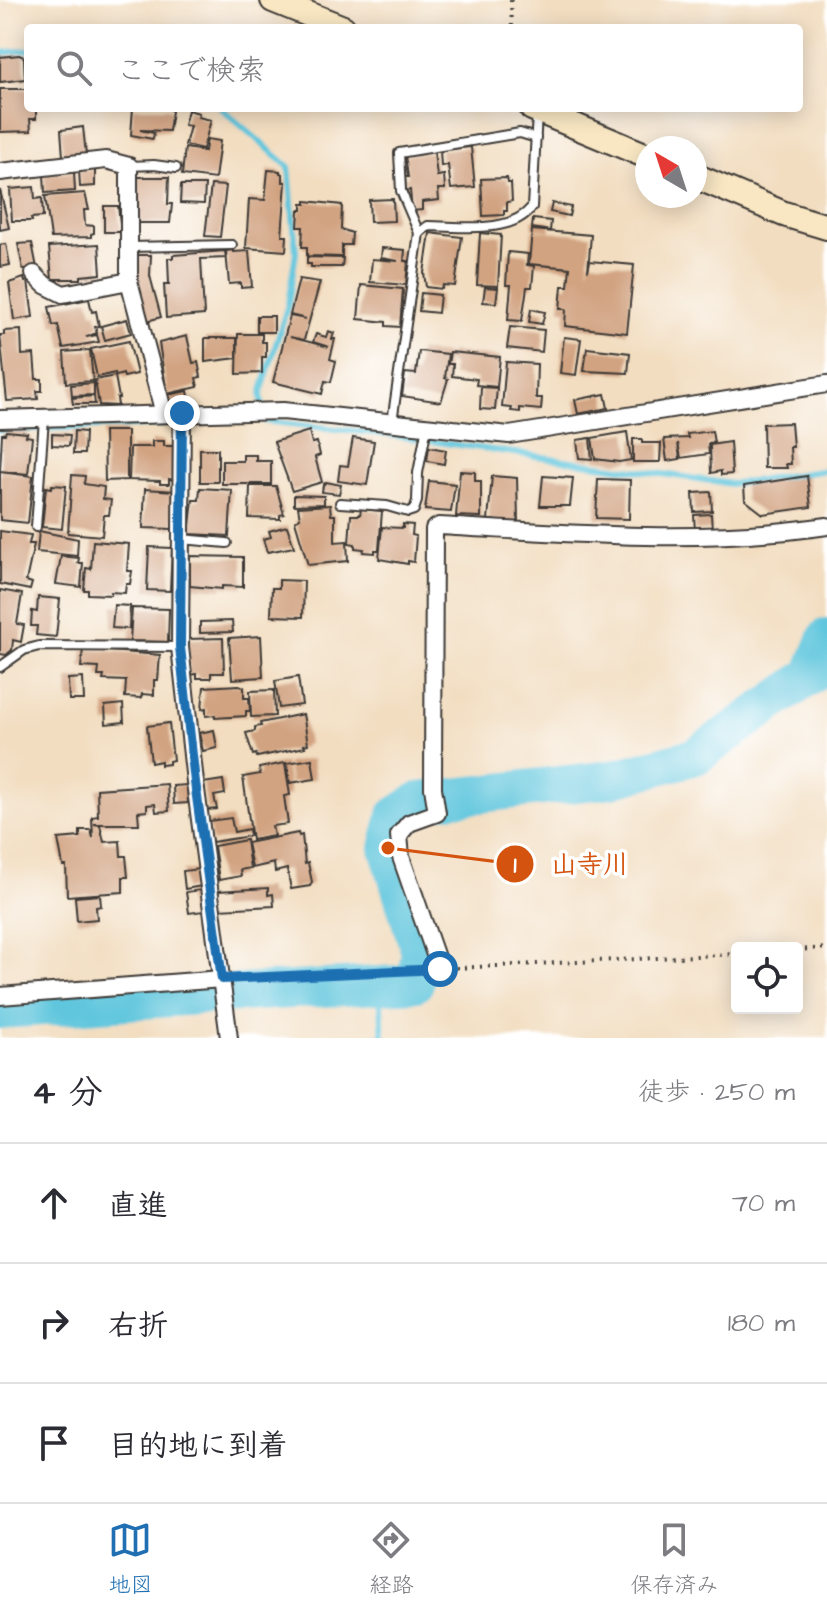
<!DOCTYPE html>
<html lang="ja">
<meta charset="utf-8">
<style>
:root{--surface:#fff;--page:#f2f2f3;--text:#2b2b33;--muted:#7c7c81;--line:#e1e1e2;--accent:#1f6fb2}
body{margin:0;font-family:"Architects Daughter","Klee One",sans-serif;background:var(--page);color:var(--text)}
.controls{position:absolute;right:24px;bottom:24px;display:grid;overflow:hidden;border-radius:8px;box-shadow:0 4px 20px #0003}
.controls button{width:72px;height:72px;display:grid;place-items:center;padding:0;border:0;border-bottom:2px solid var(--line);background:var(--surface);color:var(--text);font:40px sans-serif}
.compass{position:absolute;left:635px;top:136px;width:72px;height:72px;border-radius:50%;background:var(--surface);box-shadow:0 4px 20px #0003;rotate:321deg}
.stop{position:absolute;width:24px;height:24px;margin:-18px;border:6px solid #1f6fb2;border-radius:50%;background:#fff}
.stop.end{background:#1f6fb2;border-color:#fff;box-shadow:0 2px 8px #0008}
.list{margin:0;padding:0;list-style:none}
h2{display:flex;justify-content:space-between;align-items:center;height:104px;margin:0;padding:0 32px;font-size:34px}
h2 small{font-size:26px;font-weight:400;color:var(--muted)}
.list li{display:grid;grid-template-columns:52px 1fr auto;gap:24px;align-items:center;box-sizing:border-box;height:120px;padding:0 32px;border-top:2px solid var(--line)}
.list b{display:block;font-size:30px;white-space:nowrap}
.list em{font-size:26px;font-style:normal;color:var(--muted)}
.icon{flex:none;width:44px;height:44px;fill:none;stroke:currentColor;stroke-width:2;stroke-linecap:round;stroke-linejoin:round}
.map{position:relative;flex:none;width:827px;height:1038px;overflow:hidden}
.search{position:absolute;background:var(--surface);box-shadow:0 4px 20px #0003;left:24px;right:24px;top:24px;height:88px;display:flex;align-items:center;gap:20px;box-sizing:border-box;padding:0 28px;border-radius:8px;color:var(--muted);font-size:30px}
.sheet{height:464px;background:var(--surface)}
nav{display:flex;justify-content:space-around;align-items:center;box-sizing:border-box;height:112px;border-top:2px solid var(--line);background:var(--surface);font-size:22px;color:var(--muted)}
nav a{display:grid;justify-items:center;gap:4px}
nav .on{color:var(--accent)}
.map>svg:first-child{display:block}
</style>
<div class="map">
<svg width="827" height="1038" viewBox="0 0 827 1038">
<rect width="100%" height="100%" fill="#fff"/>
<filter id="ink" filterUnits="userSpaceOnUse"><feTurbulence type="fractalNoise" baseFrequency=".0125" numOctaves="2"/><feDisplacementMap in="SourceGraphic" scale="16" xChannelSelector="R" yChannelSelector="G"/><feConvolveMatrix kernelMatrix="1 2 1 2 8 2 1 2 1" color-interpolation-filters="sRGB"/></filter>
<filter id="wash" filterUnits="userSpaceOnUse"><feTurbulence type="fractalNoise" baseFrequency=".006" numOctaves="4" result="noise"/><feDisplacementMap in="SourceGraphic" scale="32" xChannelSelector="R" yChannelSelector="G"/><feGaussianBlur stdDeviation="1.8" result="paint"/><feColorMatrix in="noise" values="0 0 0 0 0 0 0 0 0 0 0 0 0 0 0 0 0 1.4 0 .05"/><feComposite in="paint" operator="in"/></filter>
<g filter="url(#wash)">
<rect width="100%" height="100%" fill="#f2ddc0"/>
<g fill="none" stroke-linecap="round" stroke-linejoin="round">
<g stroke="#60c6dd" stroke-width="6">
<polyline points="0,53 28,50"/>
<polyline points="221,108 289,167 296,252 288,304 261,394 264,421 382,434 732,484 827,470"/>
<polyline points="0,430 161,425 158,417"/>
<polyline points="381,1006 383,1038"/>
</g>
<polyline stroke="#60c6dd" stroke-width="38" points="0,1010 254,992 415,983 420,953 388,848 396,816 419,801 612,779 696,756 812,675 827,637"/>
</g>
<g id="blocks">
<g fill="#d1a381">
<polygon points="19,55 24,57 25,79 0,82 0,57"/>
<polygon points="0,89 28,89 28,108 36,108 36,119 30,119 31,131 0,132"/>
<polygon points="133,108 167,108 172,111 169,131 140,130 154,133 153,139 131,135"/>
<polygon points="188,110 199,113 198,117 211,120 203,149 185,145 190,126 184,125"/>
<polygon points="83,127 86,155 63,157 61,130"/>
<polygon points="207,139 220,141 215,179 182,175 185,148 205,151"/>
<polygon points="471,147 475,187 451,189 448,165 441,166 440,150"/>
<polygon points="434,152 437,176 444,175 445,189 438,189 439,200 422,202 422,210 412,211 410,190 406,191 405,177 408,177 405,155"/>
<polygon points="79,170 95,170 95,186 80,187"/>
<polygon points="268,170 280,171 280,173 283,174 283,182 286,182 282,236 287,236 286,251 246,248 249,199 265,200"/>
<polygon points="74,172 75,191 45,193 44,174"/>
<polygon points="138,177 169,177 168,204 172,204 170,223 137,223"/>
<polygon points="507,178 508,183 511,183 512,201 507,202 507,211 504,211 504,215 483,216 481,179"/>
<polygon points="181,185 205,185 204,204 180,203"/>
<polygon points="211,185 226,186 220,237 205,236"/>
<polygon points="34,187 35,199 42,198 43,217 31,218 32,221 12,221 10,189"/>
<polygon points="0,190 9,228 0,230"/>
<polygon points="85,193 89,210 84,210 85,225 94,226 94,233 91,234 91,237 51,238 45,196"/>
<polygon points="393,199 394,221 370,222 369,200"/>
<polygon points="306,201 342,205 341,229 352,233 351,245 342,245 342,257 307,256 307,247 302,247 303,227 298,227 299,210 302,210 302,204 306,204"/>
<polygon points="552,203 571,207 569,216 550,212"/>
<polygon points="104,206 118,206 121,232 104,232"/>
<polygon points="533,219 551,221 550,231 532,228"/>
<polygon points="532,230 591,235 588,271 590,261 634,265 627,333 565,326 566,309 560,309 562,286 568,286 570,268 529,264"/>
<polygon points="430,233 462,237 455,286 443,285 442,289 426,287 424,273"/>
<polygon points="480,233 501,235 498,286 477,285"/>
<polygon points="32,243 37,268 23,269 18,244"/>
<polygon points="6,244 10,265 0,267 0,245"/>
<polygon points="99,244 101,274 81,276 81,279 52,279 49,247"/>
<polygon points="382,248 405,250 404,261 408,261 406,285 370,282 372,259 398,261 381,258"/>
<polygon points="234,250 234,252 249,251 252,287 241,288 241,283 229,284 226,251"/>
<polygon points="225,251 226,258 201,259 204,315 166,318 164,284 169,284 168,258 173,258 173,255"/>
<polygon points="508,252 528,254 527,265 534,266 532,287 527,287 522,321 508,320 511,285 506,285"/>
<polygon points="136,255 151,255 150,276 161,317 147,321 136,281"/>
<polygon points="307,257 343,258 342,267 311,267 311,264 307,264"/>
<polygon points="24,278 25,282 28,281 33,317 14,320 9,283"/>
<polygon points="299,279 320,282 304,340 290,337 329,347 313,342 316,334 326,337 328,331 334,333 332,339 335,339 330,359 336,361 331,382 325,381 322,394 273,382 290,316 306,319 290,315"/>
<polygon points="361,285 403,289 400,327 386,326 386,322 358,319"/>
<polygon points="485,287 498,288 496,303 483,302"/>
<polygon points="421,293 440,295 438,313 419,311"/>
<polygon points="89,299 92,312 96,311 99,326 95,327 97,333 86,337 97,335 99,342 63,348 58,325 53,326 49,307"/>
<polygon points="531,309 545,312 542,324 529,322"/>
<rect x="257" y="316" width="17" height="16"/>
<polygon points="127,319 131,333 105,340 101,326"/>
<polygon points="510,327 544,330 542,352 507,348"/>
<polygon points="21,330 22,355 34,354 36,379 42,379 42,391 37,391 38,399 7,401 0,335 4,335 4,331"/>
<polygon points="238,334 262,334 262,342 266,342 266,357 262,357 262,373 237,374"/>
<polygon points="187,336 193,363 198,362 201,377 196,378 198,387 167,394 159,343"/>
<polygon points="564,337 581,339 576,375 560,373"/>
<polygon points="205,338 237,338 237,358 205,362"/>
<polygon points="129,341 137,374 124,377 123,374 116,376 115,373 97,377 91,349"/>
<polygon points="587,348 630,353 628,373 584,371"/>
<polygon points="90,350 93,381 66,383 64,352"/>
<polygon points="419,351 448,354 445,378 448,379 441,402 402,396 405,373 416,374"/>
<polygon points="450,352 500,357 497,387 476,385 477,379 452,376 453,364 448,364"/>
<polygon points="506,362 537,364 536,398 542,398 541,410 520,408 520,412 511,411 512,408 502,407"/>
<polygon points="115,376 119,398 117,398 118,406 99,405 95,380"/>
<polygon points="94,383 94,395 72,396 71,385"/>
<polygon points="481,387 497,388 495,410 480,409"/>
<polygon points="188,391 190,401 168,402 167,395"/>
<polygon points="605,394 608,408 578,414 575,400"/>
<polygon points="94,396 95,404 73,404 72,398"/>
<polygon points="791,423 793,447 790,447 791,464 786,464 787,468 764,468 763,424"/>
<polygon points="6,431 27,433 26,436 32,437 28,474 0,471 2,434 5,434"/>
<polygon points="74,431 85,432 84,454 73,454"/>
<polygon points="104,431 127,431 127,480 105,481"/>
<polygon points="309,431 312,443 317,442 320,455 315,457 322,482 292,491 274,442"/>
<polygon points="712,431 714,443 708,444 709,454 681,458 678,443 680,459 667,461 664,439 688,438 687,434"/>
<polygon points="627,432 631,460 619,462 595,459 592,438"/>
<polygon points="52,434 70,435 69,446 52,445"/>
<polygon points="353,438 374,441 367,485 338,481 340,465 348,466"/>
<polygon points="590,438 592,459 579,458 577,440"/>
<polygon points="633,439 642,439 642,443 661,443 660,462 633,462"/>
<polygon points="152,441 164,441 164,446 174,446 174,480 169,479 169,484 160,484 160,481 129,480 130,447 152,447"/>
<polygon points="730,442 732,474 721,475 721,471 711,473 710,445"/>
<polygon points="429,447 446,450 444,464 427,461"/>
<rect x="200" y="449" width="18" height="33"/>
<polygon points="243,455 256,455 256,461 271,461 271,484 222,484 222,461 243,461"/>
<polygon points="460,471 475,472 475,481 481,481 481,517 456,516"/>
<polygon points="0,472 33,476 28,523 0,520"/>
<polygon points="72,475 85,476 84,484 104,487 103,499 111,500 109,515 104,515 102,536 68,533"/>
<polygon points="492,476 517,478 518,523 488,520"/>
<polygon points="543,476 573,478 570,506 540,506"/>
<polygon points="807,476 811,507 763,514 745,500 744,486"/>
<polygon points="598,479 630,480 629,519 596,518"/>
<polygon points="429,481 455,484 451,512 425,510"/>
<polygon points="326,482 341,485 339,494 322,492 323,485"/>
<polygon points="52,485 66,486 62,529 42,527 46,487 52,488"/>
<polygon points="250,486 276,486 284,514 280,515 280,519 249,518"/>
<polygon points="200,488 232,490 229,536 189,534 193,500 199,500"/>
<polygon points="145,489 175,491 173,529 143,528"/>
<polygon points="711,492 712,511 694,512 693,493"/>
<polygon points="294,495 324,496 324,504 294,505"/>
<polygon points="330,505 331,515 335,515 335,542 347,541 348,561 308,565 295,521 300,518 298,507"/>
<polygon points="361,509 382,511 379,550 375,550 375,553 363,552 364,549 355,548 355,544 349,543 351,515 360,515"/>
<polygon points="711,514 712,530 695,531 694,515"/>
<polygon points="403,524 413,525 412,535 416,536 414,562 408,561 408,564 379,559 382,527 403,528"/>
<polygon points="287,526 294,547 267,552 263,539 271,537 269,531"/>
<polygon points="0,531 31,535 29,544 34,544 26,581 32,583 30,590 0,584"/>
<polygon points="39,531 78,539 77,556 37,552"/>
<polygon points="93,541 129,544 127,571 132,571 130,584 126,584 125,593 111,592 111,595 88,594 88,590 84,590 86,568 91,569"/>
<polygon points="149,547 172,548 170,591 147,590"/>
<polygon points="61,556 79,558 78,563 83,563 81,587 56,584"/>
<polygon points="190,556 243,557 243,587 222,586 222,589 190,586"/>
<polygon points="279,580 304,581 303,617 271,616 272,588 279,588"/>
<polygon points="0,590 22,594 17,624 24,625 21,642 13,640 12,650 6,655 0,654"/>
<polygon points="38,597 60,599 56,637 36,635 37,626 31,626 32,611 37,612"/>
<polygon points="114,605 130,606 129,629 112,628"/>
<polygon points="132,608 169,609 168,642 130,641"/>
<polygon points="232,621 233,632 200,633 200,622"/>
<polygon points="261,636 263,677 232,679 229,638"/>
<polygon points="223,638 224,673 211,673 211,678 197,678 197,674 189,675 188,639"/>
<polygon points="83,649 160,655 158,680 154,680 154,695 142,694 141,698 125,697 126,681 103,680 104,676 98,676 99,668 81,667"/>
<polygon points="298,677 302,705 279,708 275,681"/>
<polygon points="83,678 84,700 69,700 68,679"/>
<polygon points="239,685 244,687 244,698 249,698 250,711 246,711 246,716 215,718 215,715 206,716 206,708 202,709 204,687"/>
<polygon points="274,690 275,716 251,717 250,691"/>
<polygon points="123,704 124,722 106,724 105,706"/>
<polygon points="303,714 308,744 304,745 305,747 257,757 256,754 253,755 246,733 255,731 255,727 261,726 260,723"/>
<polygon points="169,723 173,760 169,761 169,764 161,765 161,761 151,763 147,726"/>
<polygon points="214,730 217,748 203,751 199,733"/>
<polygon points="312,759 315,779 290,783 287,763"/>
<polygon points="285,763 290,795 284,796 288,824 272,826 274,836 252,840 243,777 260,774 259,768"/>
<polygon points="223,780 225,794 214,796 217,809 207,810 203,783"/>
<polygon points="167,784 169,811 156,812 155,804 147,805 147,811 138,812 139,824 94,824 100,825 104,842 120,841 121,856 126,856 128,877 123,877 123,892 67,896 66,866 63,866 58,839 80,837 80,830 91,830 93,838 92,817 98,816 97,789"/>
<polygon points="187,785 188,803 174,804 173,786"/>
<polygon points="231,818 234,832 249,829 250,836 212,842 208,821"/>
<polygon points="298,833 299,836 302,835 305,864 308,863 312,882 310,886 291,889 287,869 275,872 274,863 252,868 247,843"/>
<polygon points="246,840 250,868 240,870 241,876 219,880 214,846"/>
<polygon points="199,869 202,886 185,889 183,871"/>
<polygon points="268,888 268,895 273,894 274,906 219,909 218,891"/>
<polygon points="201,890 204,911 189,913 186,892"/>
<polygon points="100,895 101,906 96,907 97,919 77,921 75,897"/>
</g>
</g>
</g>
<g filter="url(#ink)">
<use href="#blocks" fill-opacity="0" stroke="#3c3935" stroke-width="2"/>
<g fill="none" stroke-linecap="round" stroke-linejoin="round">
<defs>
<g id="lane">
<polyline points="129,166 154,165 176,168"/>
<polyline points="419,233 401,191 399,153 520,133 536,138"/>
<polyline points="129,247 232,245"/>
<path d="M392,422l27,-189 9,-7c32,0 82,9 104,-19l5,-94"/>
<polyline points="340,503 387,506 408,512 414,510 417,501 418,473 427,426"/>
<polyline points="36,527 44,419"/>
<polyline points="181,539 227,543"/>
<polyline points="0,667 24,650 39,646 180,647"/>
</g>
<g id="street">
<polyline points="0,172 106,160 129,166 129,281 164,414"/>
<polyline points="34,274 45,285 63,294 129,281"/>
<polyline points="182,413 180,647 195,782 229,1038"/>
<polyline points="0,419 283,411 509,435 827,384"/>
<path d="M440,969l-39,-112 -2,-22 10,-12 28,-10 -4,-25 1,-259 5,-3c130,7 259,19 388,0"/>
<polyline points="0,996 222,979"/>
</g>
<g id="secondary">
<polyline points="273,0 343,28"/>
<polyline points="532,108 647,156"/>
<polyline points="695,176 784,214 827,227"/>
</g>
</defs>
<use href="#lane" stroke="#3c3935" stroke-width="12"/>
<use href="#street" stroke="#3c3935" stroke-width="20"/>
<use href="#secondary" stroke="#3c3935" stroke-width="28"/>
<g stroke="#3c3935" stroke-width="4" stroke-dasharray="2 6" stroke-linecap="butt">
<polyline points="511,0 512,28"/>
<polyline points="797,950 827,948"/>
<polyline points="456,968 737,954"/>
<polyline points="240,978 423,969"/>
</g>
<use href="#lane" stroke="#fff" stroke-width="8"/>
<use href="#street" stroke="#fff" stroke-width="16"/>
<use href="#secondary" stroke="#f9e7c3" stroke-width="24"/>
</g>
</g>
<g fill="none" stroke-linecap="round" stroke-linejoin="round" filter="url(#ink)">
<polyline stroke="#1f6fb2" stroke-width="10" points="182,413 180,647 195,782 222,979 440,969"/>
</g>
<path fill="none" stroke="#d4530e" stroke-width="3" d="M388 848L515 864"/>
<g fill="#d4530e" stroke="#fff" stroke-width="3">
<circle cx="388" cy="848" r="8"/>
<circle cx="515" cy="864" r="20"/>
</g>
<g font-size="24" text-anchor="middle" font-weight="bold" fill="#fff">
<text x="515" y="873">1</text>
</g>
<g font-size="26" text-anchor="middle" font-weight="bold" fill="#d4530e" stroke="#fff" stroke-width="7" stroke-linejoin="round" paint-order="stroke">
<text x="590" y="873">山寺川</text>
</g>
</svg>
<div class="controls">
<button><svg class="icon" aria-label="locate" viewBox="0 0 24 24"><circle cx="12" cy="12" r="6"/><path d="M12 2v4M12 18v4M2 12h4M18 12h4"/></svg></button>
</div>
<svg class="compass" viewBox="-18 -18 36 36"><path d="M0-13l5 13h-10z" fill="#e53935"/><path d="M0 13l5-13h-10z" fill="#7c7c81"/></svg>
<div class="stop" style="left:440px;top:969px"></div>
<div class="stop end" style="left:182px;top:413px"></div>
<div class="search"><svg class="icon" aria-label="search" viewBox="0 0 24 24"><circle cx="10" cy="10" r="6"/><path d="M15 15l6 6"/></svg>ここで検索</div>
</div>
<section class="sheet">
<h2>4 分<small>徒歩 · 250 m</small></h2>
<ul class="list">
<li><svg class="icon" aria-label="ahead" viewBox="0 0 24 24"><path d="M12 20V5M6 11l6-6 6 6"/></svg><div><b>直進</b></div><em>70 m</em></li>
<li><svg class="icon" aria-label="right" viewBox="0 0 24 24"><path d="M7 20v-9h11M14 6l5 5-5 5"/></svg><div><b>右折</b></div><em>180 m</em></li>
<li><svg class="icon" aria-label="arrive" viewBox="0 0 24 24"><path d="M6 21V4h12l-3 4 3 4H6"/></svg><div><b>目的地に到着</b></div></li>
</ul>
</section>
<nav>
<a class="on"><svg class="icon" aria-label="map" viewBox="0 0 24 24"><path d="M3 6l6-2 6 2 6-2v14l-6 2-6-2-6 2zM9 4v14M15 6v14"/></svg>地図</a>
<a><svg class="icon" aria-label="directions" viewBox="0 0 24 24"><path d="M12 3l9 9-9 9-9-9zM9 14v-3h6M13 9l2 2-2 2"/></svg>経路</a>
<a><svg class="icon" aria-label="saved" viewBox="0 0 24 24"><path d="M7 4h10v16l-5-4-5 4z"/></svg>保存済み</a>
</nav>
